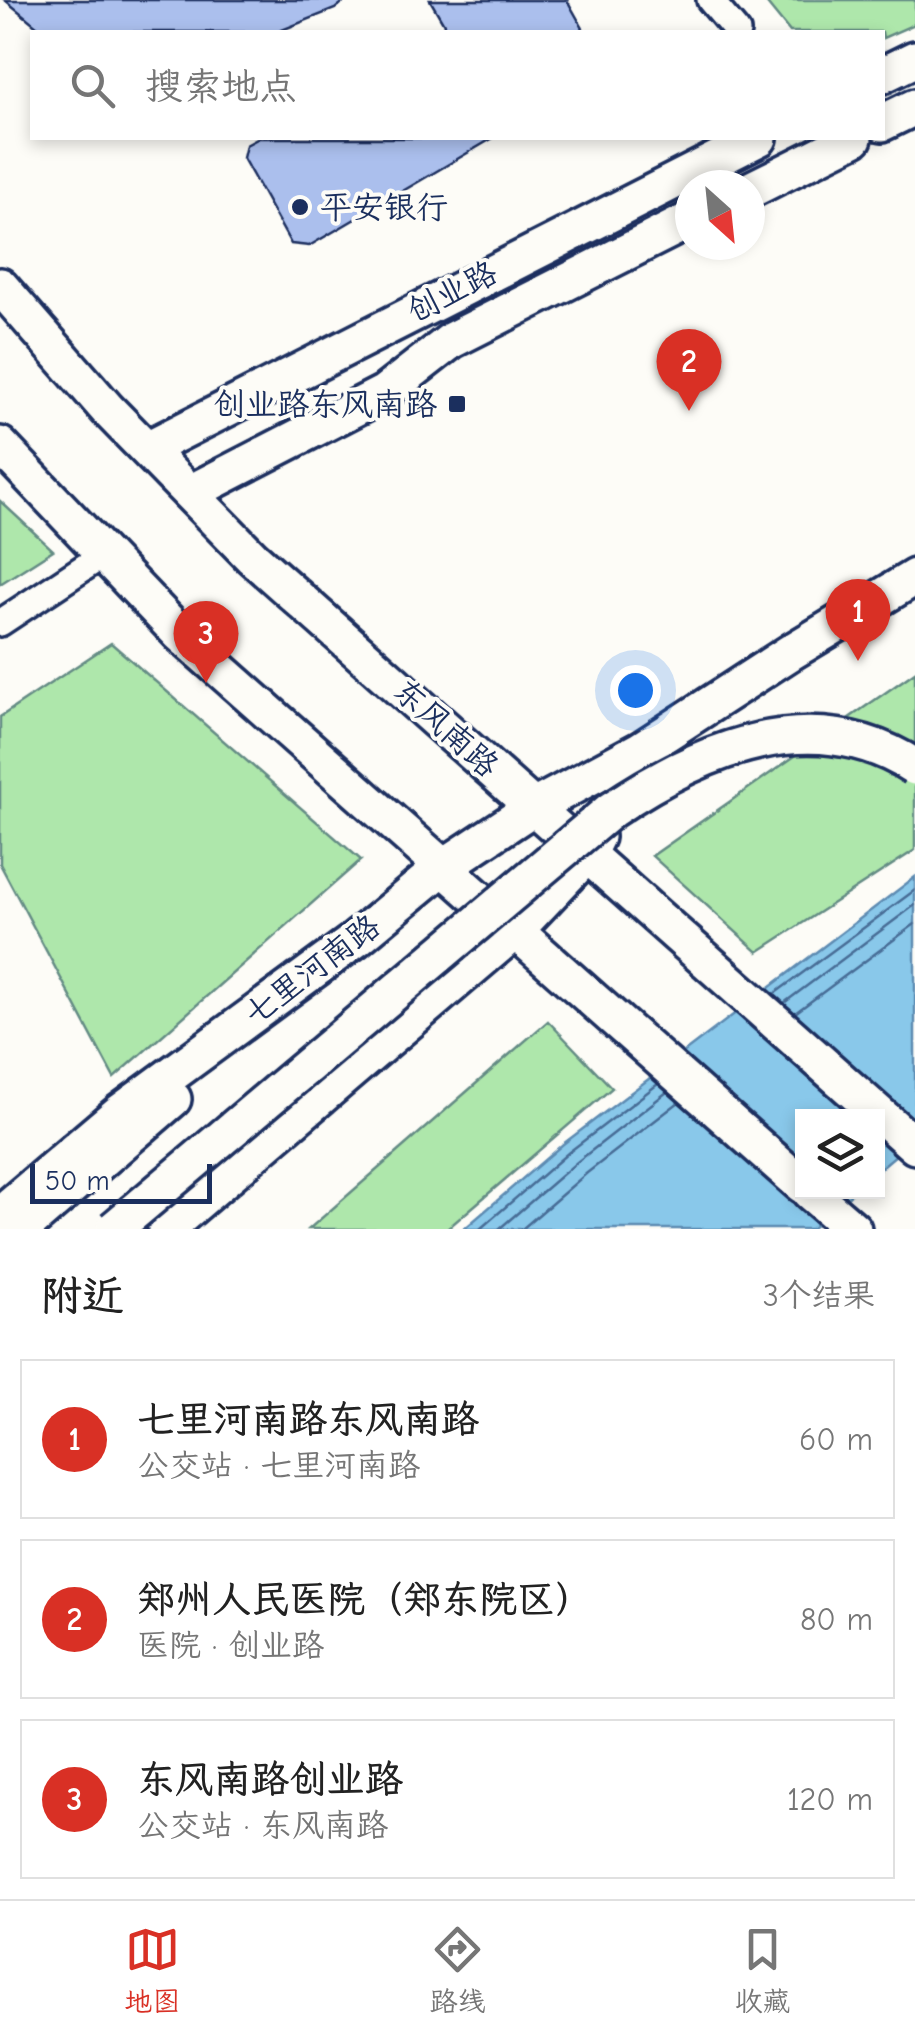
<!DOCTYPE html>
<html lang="zh">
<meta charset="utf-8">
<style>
:root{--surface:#fff;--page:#f6f6f6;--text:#222;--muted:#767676;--line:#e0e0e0;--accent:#d93025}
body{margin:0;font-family:"Comic Neue","LXGW WenKai TC",sans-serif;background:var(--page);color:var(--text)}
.controls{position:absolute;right:30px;bottom:30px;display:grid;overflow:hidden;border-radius:0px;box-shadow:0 5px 15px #0003}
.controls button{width:90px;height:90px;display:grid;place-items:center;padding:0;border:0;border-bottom:2px solid var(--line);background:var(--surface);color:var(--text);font:50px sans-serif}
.compass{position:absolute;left:675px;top:170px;width:90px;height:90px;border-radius:50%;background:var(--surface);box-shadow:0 5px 15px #0003;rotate:153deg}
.scale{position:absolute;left:30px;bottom:25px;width:182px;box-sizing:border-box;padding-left:10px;border:5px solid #1b2f5e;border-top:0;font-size:28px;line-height:35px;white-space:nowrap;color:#1b2f5e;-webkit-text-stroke:8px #fdfcf7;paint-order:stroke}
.you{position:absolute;left:635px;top:690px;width:35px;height:35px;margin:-25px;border:8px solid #fff;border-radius:50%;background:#1a73e8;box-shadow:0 0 0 15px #1a73e833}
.badge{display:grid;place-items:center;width:65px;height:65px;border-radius:50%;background:var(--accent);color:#fff;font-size:32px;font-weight:700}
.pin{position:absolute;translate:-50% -82px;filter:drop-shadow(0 2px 5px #0008)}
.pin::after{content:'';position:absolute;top:52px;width:35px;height:30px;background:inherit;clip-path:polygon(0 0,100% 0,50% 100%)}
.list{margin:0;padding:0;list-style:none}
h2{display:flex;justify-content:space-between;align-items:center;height:130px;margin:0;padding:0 40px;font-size:42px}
h2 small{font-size:32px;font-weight:400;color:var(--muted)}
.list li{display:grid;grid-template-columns:65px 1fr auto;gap:30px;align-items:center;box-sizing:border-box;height:160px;margin:0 20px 20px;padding:0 20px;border:2px solid var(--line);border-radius:0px}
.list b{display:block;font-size:38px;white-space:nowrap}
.list p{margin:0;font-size:32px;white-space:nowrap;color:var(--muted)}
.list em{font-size:32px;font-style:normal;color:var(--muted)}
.icon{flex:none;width:55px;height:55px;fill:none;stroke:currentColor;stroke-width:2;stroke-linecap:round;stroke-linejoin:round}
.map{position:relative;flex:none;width:915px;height:1229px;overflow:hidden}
.search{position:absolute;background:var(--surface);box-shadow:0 5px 15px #0003;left:30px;right:30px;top:30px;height:110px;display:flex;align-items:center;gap:25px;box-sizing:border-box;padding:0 35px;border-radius:0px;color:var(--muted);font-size:38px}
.sheet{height:670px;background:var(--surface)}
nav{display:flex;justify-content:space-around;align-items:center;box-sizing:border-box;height:140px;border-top:2px solid var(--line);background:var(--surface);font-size:28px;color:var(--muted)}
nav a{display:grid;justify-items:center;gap:5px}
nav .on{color:var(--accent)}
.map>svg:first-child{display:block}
</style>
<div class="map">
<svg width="915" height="1229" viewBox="0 0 915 1229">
<rect width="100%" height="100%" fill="#fdfcf7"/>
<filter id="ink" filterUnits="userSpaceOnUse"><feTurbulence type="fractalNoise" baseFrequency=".01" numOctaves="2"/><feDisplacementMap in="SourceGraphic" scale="20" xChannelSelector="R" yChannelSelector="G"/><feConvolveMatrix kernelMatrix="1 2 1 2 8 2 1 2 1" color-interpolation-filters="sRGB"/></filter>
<g filter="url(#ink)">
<g fill="#aee7ab" stroke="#648b84" stroke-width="2.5">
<polygon points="764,0 915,0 915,24 883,38 882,32 790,32"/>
<polygon points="0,501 53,550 0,584"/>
<polygon points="111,643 361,860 114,1078 0,864 0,717"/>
<polygon points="915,672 915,850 758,952 652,856"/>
<polygon points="548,1021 612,1088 447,1229 309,1229"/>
</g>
<polygon fill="#89c8ea" stroke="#5d8bb2" stroke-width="2.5" points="915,877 915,1139 878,1170 878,1116 802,1116 802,1192 853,1192 811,1229 464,1229 563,1144"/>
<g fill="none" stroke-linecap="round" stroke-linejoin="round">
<g stroke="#476c96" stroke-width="2.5">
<polyline points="774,994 915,890"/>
<polyline points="784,1003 915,905"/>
<polyline points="795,1013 915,924"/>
<polyline points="480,1229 569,1152 658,1084"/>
<polyline points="499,1229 577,1162 667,1092"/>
<polyline points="522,1229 587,1173 679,1102"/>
</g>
</g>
<g fill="#abbfed" stroke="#1b2f5e" stroke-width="2.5">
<polygon points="5,0 346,0 335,9 277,32 44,32"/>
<polygon points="430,0 567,0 585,32 442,32 444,24"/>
<polygon points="259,138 493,138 309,246 291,244 243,158 246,145"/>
</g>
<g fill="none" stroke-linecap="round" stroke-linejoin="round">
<defs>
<g id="street">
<polyline points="710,0 737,32"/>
<polyline points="0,623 103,555"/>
</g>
<g id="secondary">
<polyline points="882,75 915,59"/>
<polyline points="882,123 915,107"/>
<polyline points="750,190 854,138"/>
<polyline points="0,286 107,409 252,557 915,1146"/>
<polyline points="0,445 180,634 802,1185"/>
<polyline points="147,449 759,138"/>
<polyline points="190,493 384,393 452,340 690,220"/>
<polyline points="810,1192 853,1229"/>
<polyline points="0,1214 119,1113 355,940 443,867 534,807 640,750 791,652 915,577"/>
<polyline points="22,1229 173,1099"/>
<polyline points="166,1229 515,931 587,855 596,837"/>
</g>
</defs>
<use href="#street" stroke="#1b2f5e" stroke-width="32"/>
<use href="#secondary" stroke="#1b2f5e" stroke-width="42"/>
<use href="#street" stroke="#fdfcf7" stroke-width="25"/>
<use href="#secondary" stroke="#fdfcf7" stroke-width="35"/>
<defs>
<path id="secondary-bridge" d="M114,1229l497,-419c90,-61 203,-109 304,-43"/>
</defs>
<use href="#secondary-bridge" stroke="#1b2f5e" stroke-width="42" stroke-linecap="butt"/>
<use href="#secondary-bridge" stroke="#fdfcf7" stroke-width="35"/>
</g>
</g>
<g fill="#1b2f5e" stroke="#fdfcf7" stroke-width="4">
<circle cx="300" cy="207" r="10"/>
<rect x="447" y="394" width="20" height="20" rx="5"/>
</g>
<g text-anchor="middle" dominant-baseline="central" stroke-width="8" stroke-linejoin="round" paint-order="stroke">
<g font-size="32" fill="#1b2f5e" stroke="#fdfcf7" text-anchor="start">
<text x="320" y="207">平安银行</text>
<text x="437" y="404" text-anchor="end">创业路东风南路</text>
</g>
<g font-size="32" fill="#1b2f5e" stroke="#fdfcf7">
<text transform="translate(452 292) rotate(-27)">创业路</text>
<text transform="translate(446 728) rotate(42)">东风南路</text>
<text transform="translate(312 970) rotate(-37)">七里河南路</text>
</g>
</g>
</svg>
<div class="controls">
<button><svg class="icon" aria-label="layers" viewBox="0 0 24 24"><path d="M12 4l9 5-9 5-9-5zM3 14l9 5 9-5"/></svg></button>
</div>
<svg class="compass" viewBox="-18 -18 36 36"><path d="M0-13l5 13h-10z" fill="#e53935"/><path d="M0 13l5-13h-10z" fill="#767676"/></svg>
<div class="scale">50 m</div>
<div class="you"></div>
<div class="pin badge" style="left:858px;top:661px">1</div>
<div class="pin badge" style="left:689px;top:411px">2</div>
<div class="pin badge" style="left:206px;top:683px">3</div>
<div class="search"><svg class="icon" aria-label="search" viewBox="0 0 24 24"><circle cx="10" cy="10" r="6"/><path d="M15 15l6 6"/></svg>搜索地点</div>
</div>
<section class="sheet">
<h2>附近<small>3个结果</small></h2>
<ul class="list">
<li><span class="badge">1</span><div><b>七里河南路东风南路</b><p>公交站 · 七里河南路</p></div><em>60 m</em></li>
<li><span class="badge">2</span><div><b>郑州人民医院（郑东院区）</b><p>医院 · 创业路</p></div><em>80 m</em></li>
<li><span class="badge">3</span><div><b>东风南路创业路</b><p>公交站 · 东风南路</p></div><em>120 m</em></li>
</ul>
</section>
<nav>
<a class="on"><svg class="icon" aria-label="map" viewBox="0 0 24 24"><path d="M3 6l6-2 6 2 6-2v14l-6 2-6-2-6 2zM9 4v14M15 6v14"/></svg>地图</a>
<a><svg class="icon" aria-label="directions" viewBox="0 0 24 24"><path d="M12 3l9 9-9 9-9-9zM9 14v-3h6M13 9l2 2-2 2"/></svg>路线</a>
<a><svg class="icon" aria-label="saved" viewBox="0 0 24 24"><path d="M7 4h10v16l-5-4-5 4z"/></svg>收藏</a>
</nav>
